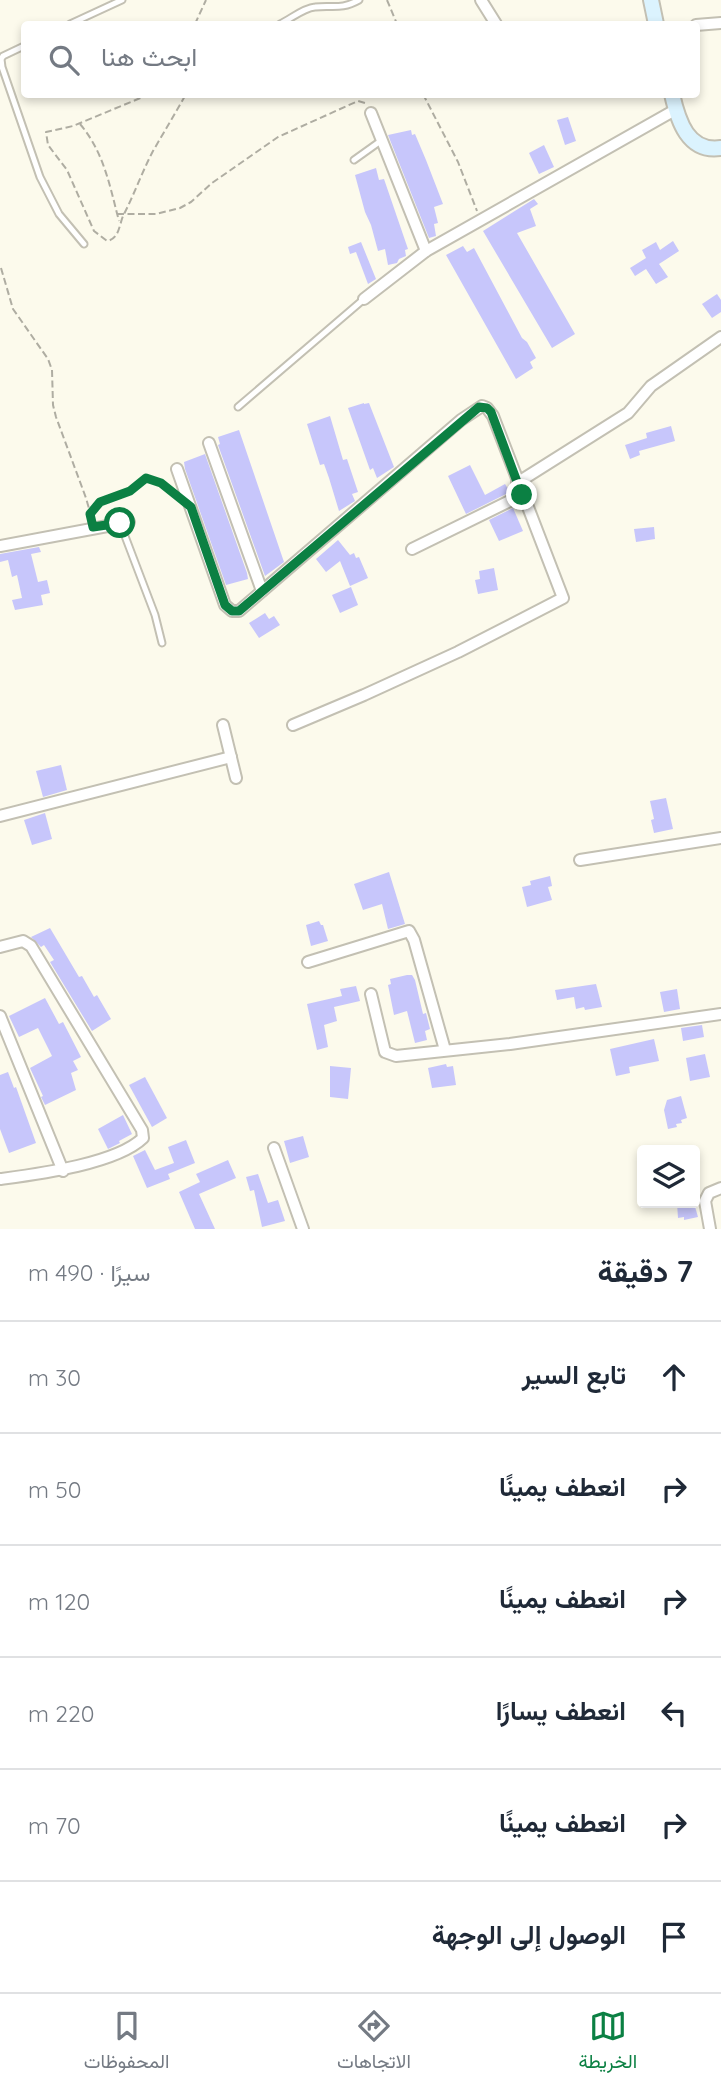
<!DOCTYPE html>
<html lang="ar">
<meta charset="utf-8">
<style>
:root{--surface:#fff;--page:#f2f2f3;--text:#1f2937;--muted:#747a83;--line:#e0e1e3;--accent:#0b8043}
body{margin:0;font-family:Quicksand,Vazirmatn,sans-serif;background:var(--page);color:var(--text);direction:rtl}
.controls{position:absolute;right:21px;bottom:21px;display:grid;overflow:hidden;border-radius:7px;box-shadow:0 4px 10px #0003}
.controls button{width:63px;height:63px;display:grid;place-items:center;padding:0;border:0;border-bottom:2px solid var(--line);background:var(--surface);color:var(--text);font:35px sans-serif}
.stop{position:absolute;width:21px;height:21px;margin:-16px;border:5px solid #0b8043;border-radius:50%;background:#fff}
.stop.end{background:#0b8043;border-color:#fff;box-shadow:0 2px 7px #0008}
.list{margin:0;padding:0;list-style:none}
h2{display:flex;justify-content:space-between;align-items:center;height:91px;margin:0;padding:0 28px;font-size:30px}
h2 small{font-size:23px;font-weight:400;color:var(--muted)}
.list li{display:grid;grid-template-columns:46px 1fr auto;gap:21px;align-items:center;box-sizing:border-box;height:112px;padding:0 28px;border-top:2px solid var(--line)}
.list b{display:block;font-size:26px;white-space:nowrap}
.list em{font-size:23px;font-style:normal;color:var(--muted)}
.icon{flex:none;width:38px;height:38px;fill:none;stroke:currentColor;stroke-width:2;stroke-linecap:round;stroke-linejoin:round}
.map{position:relative;flex:none;width:721px;height:1229px;overflow:hidden;direction:ltr}
.search{position:absolute;background:var(--surface);box-shadow:0 4px 10px #0003;left:21px;right:21px;top:21px;height:77px;display:flex;align-items:center;gap:18px;box-sizing:border-box;padding:0 24px;border-radius:7px;color:var(--muted);font-size:26px}
.sheet{height:763px;background:var(--surface)}
nav{display:flex;justify-content:space-around;align-items:center;box-sizing:border-box;height:98px;border-top:2px solid var(--line);background:var(--surface);font-size:19px;color:var(--muted)}
nav a{display:grid;justify-items:center;gap:4px}
nav .on{color:var(--accent)}
.map>svg:first-child{display:block}
</style>
<div class="map">
<svg width="721" height="1229" viewBox="0 0 721 1229">
<rect width="100%" height="100%" fill="#fcfaec"/>
<g fill="#c7c6fb">
<polygon points="568,117 576,141 565,145 557,120"/>
<polygon points="411,130 412,135 415,134 426,160 443,204 434,207 438,223 434,224 436,236 429,238 388,135"/>
<polygon points="544,145 554,167 539,174 529,153"/>
<polygon points="376,168 379,180 384,179 408,249 405,250 406,256 399,259 397,263 388,265 385,249 378,251 371,225 365,212 355,175"/>
<polygon points="534,199 538,204 530,209 536,226 517,233 575,334 552,348 483,231"/>
<polygon points="673,241 679,251 659,264 668,277 656,284 646,269 635,276 630,268 646,258 642,250 656,242 660,250"/>
<polygon points="361,242 376,279 368,284 356,252 350,254 348,247"/>
<polygon points="463,246 467,252 474,248 522,338 527,342 536,358 530,362 533,368 516,379 446,255"/>
<polygon points="717,294 721,300 721,312 712,318 702,304"/>
<polygon points="364,403 364,404 369,403 394,467 377,478 373,468 370,470 348,408"/>
<polygon points="330,416 343,460 347,459 358,492 352,494 355,501 339,511 329,478 324,464 320,465 307,424"/>
<polygon points="671,426 675,441 639,451 640,455 630,459 625,445 647,438 646,433"/>
<polygon points="239,430 284,562 265,576 218,445 220,444 218,437"/>
<polygon points="205,454 247,573 248,579 226,585 185,469 184,462"/>
<polygon points="470,465 485,495 505,484 510,492 466,514 448,476"/>
<polygon points="513,508 523,531 499,541 489,520"/>
<polygon points="654,527 655,539 636,542 634,529"/>
<polygon points="338,540 350,555 354,553 356,558 359,557 368,578 350,586 340,561 326,572 316,559"/>
<polygon points="39,547 41,552 31,554 38,582 47,580 50,593 41,595 43,605 15,610 12,600 22,598 17,575 12,577 8,560 0,562 0,554"/>
<polygon points="494,568 498,590 478,594 475,580 480,579 479,571"/>
<polygon points="351,587 358,605 340,613 332,595"/>
<polygon points="265,613 269,619 274,616 280,625 259,638 249,623"/>
<polygon points="61,765 67,790 43,797 36,771"/>
<polygon points="666,798 673,829 654,833 651,820 654,819 650,801"/>
<polygon points="45,813 52,839 32,845 24,820"/>
<polygon points="389,872 405,924 388,929 382,904 363,910 354,884"/>
<polygon points="550,876 552,886 548,887 552,900 527,907 522,887 531,885 530,881"/>
<polygon points="319,921 321,925 323,925 328,941 311,946 306,925"/>
<polygon points="50,928 79,977 82,976 94,997 97,995 111,1019 92,1031 50,962 54,960 44,945 41,947 31,937"/>
<polygon points="407,975 412,975 415,980 423,1014 426,1013 430,1029 425,1031 427,1040 415,1043 407,1011 394,1015 388,985 391,984 390,979"/>
<polygon points="596,984 602,1007 585,1010 584,1007 576,1009 574,997 557,1000 555,990"/>
<polygon points="356,986 360,1001 334,1007 337,1021 324,1025 328,1047 317,1050 307,1004 342,996 340,989"/>
<polygon points="677,989 680,1009 664,1012 660,992"/>
<polygon points="45,998 59,1024 63,1022 81,1057 73,1061 78,1070 71,1073 76,1090 45,1105 41,1097 43,1096 30,1068 52,1056 38,1028 19,1037 9,1016"/>
<polygon points="702,1025 704,1037 683,1041 681,1028"/>
<polygon points="654,1039 659,1061 629,1067 630,1073 616,1076 610,1049"/>
<polygon points="705,1054 710,1077 690,1081 686,1058"/>
<polygon points="446,1064 447,1067 453,1066 456,1085 432,1088 428,1068"/>
<polygon points="330,1066 351,1068 348,1099 330,1097"/>
<polygon points="8,1072 14,1088 16,1087 36,1143 9,1153 0,1129 0,1075"/>
<polygon points="145,1077 167,1118 152,1127 129,1085"/>
<polygon points="681,1096 687,1118 681,1120 682,1123 676,1124 677,1127 668,1129 664,1110 667,1100"/>
<polygon points="123,1115 132,1134 119,1141 120,1143 108,1149 98,1129"/>
<polygon points="303,1136 309,1157 290,1163 284,1141"/>
<polygon points="186,1140 195,1163 168,1174 170,1179 147,1188 133,1156 145,1150 155,1170 174,1163 168,1147"/>
<polygon points="228,1160 236,1178 199,1194 215,1229 195,1229 179,1192 200,1182 196,1174"/>
<polygon points="258,1174 268,1203 278,1200 285,1221 262,1227 254,1190 250,1191 246,1177"/>
<polygon points="677,1203 694,1203 698,1217 684,1220 684,1217 678,1218"/>
</g>
<g fill="none" stroke-linecap="round" stroke-linejoin="round">
<defs>
<g id="service">
<polyline points="70,24 122,0"/>
<path d="M280,24c11,-5 23,-16 35,-17 18,-2 26,3 44,-7"/>
<polyline points="24,46 3,56 1,59 2,67 40,177 59,214 84,244"/>
<polyline points="354,160 382,140"/>
<polyline points="238,407 364,299"/>
<polyline points="120,523 155,615 162,643"/>
</g>
<g id="minor">
<polyline points="481,0 496,24"/>
<polyline points="696,25 721,23"/>
<polyline points="371,113 426,251"/>
<polyline points="364,299 426,251 675,110"/>
<polyline points="209,443 262,591"/>
<polyline points="177,469 225,605 232,611 239,611 461,420 482,406 487,408 493,416 563,598 458,652 364,695 293,725"/>
<polyline points="517,483 628,413 651,386 721,337"/>
<polyline points="0,546 129,522"/>
<polyline points="412,549 522,495"/>
<polyline points="223,725 236,778"/>
<polyline points="0,816 231,757"/>
<polyline points="580,860 721,838"/>
<path d="M0,947l23,-6 8,5 111,184 1,8c-27,26 -105,36 -142,41"/>
<polyline points="308,962 409,931 414,940 445,1050"/>
<polyline points="371,994 385,1052 396,1056 510,1044 721,1014"/>
<polyline points="0,1016 63,1171"/>
<polyline points="274,1148 303,1229"/>
<polyline points="710,1229 705,1201 709,1193 721,1188"/>
</g>
<g id="secondary">
<polyline points="651,0 656,24"/>
<path d="M672,94c6,27 16,59 49,54"/>
</g>
</defs>
<use href="#service" stroke="#c3c0b3" stroke-width="9"/>
<use href="#minor" stroke="#c3c0b3" stroke-width="14"/>
<use href="#secondary" stroke="#c3c0b3" stroke-width="18"/>
<g stroke="#afada2" stroke-width="2" stroke-dasharray="7 3.5" stroke-linecap="butt">
<polyline points="387,0 397,24"/>
<polyline points="195,24 206,0"/>
<path d="M150,94l-77,32 -27,6 2,13 19,25 27,61 13,10c12,-2 12,-15 16,-25 11,-21 19,-44 30,-65 11,-19 22,-37 33,-57"/>
<polyline points="423,94 458,162 477,211"/>
<path d="M80,124c24,28 30,63 39,97"/>
<polyline points="117,214 156,214 180,208 191,202 212,183 278,137 358,101 365,103"/>
<polyline points="1,268 13,309 48,359 52,370 53,405 56,417 86,498 92,519"/>
<polyline points="91,513 100,502 130,491 146,478 161,483 176,495"/>
</g>
<use href="#service" stroke="#fff" stroke-width="5"/>
<use href="#minor" stroke="#fff" stroke-width="10"/>
<use href="#secondary" stroke="#dbf3fe" stroke-width="14"/>
</g>
<g fill="none" stroke-linecap="round" stroke-linejoin="round">
<polyline stroke="#0b8043" stroke-width="9" points="120,523 93,527 90,514 100,502 130,491 146,478 161,483 191,507 225,605 232,611 239,611 479,407 487,408 491,412 522,495"/>
</g>
</svg>
<div class="controls">
<button><svg class="icon" aria-label="layers" viewBox="0 0 24 24"><path d="M12 4l9 5-9 5-9-5zM3 14l9 5 9-5"/></svg></button>
</div>
<div class="stop" style="left:120px;top:523px"></div>
<div class="stop end" style="left:522px;top:495px"></div>
<div class="search"><svg class="icon" aria-label="search" viewBox="0 0 24 24"><circle cx="10" cy="10" r="6"/><path d="M15 15l6 6"/></svg>ابحث هنا</div>
</div>
<section class="sheet">
<h2>7 دقيقة<small>سيرًا · 490 m</small></h2>
<ul class="list">
<li><svg class="icon" aria-label="ahead" viewBox="0 0 24 24"><path d="M12 20V5M6 11l6-6 6 6"/></svg><div><b>تابع السير</b></div><em>30 m</em></li>
<li><svg class="icon" aria-label="right" viewBox="0 0 24 24"><path d="M7 20v-9h11M14 6l5 5-5 5"/></svg><div><b>انعطف يمينًا</b></div><em>50 m</em></li>
<li><svg class="icon" aria-label="right" viewBox="0 0 24 24"><path d="M7 20v-9h11M14 6l5 5-5 5"/></svg><div><b>انعطف يمينًا</b></div><em>120 m</em></li>
<li><svg class="icon" aria-label="left" viewBox="0 0 24 24"><path d="M17 20v-9H6M10 6l-5 5 5 5"/></svg><div><b>انعطف يسارًا</b></div><em>220 m</em></li>
<li><svg class="icon" aria-label="right" viewBox="0 0 24 24"><path d="M7 20v-9h11M14 6l5 5-5 5"/></svg><div><b>انعطف يمينًا</b></div><em>70 m</em></li>
<li><svg class="icon" aria-label="arrive" viewBox="0 0 24 24"><path d="M6 21V4h12l-3 4 3 4H6"/></svg><div><b>الوصول إلى الوجهة</b></div></li>
</ul>
</section>
<nav>
<a class="on"><svg class="icon" aria-label="map" viewBox="0 0 24 24"><path d="M3 6l6-2 6 2 6-2v14l-6 2-6-2-6 2zM9 4v14M15 6v14"/></svg>الخريطة</a>
<a><svg class="icon" aria-label="directions" viewBox="0 0 24 24"><path d="M12 3l9 9-9 9-9-9zM9 14v-3h6M13 9l2 2-2 2"/></svg>الاتجاهات</a>
<a><svg class="icon" aria-label="saved" viewBox="0 0 24 24"><path d="M7 4h10v16l-5-4-5 4z"/></svg>المحفوظات</a>
</nav>
